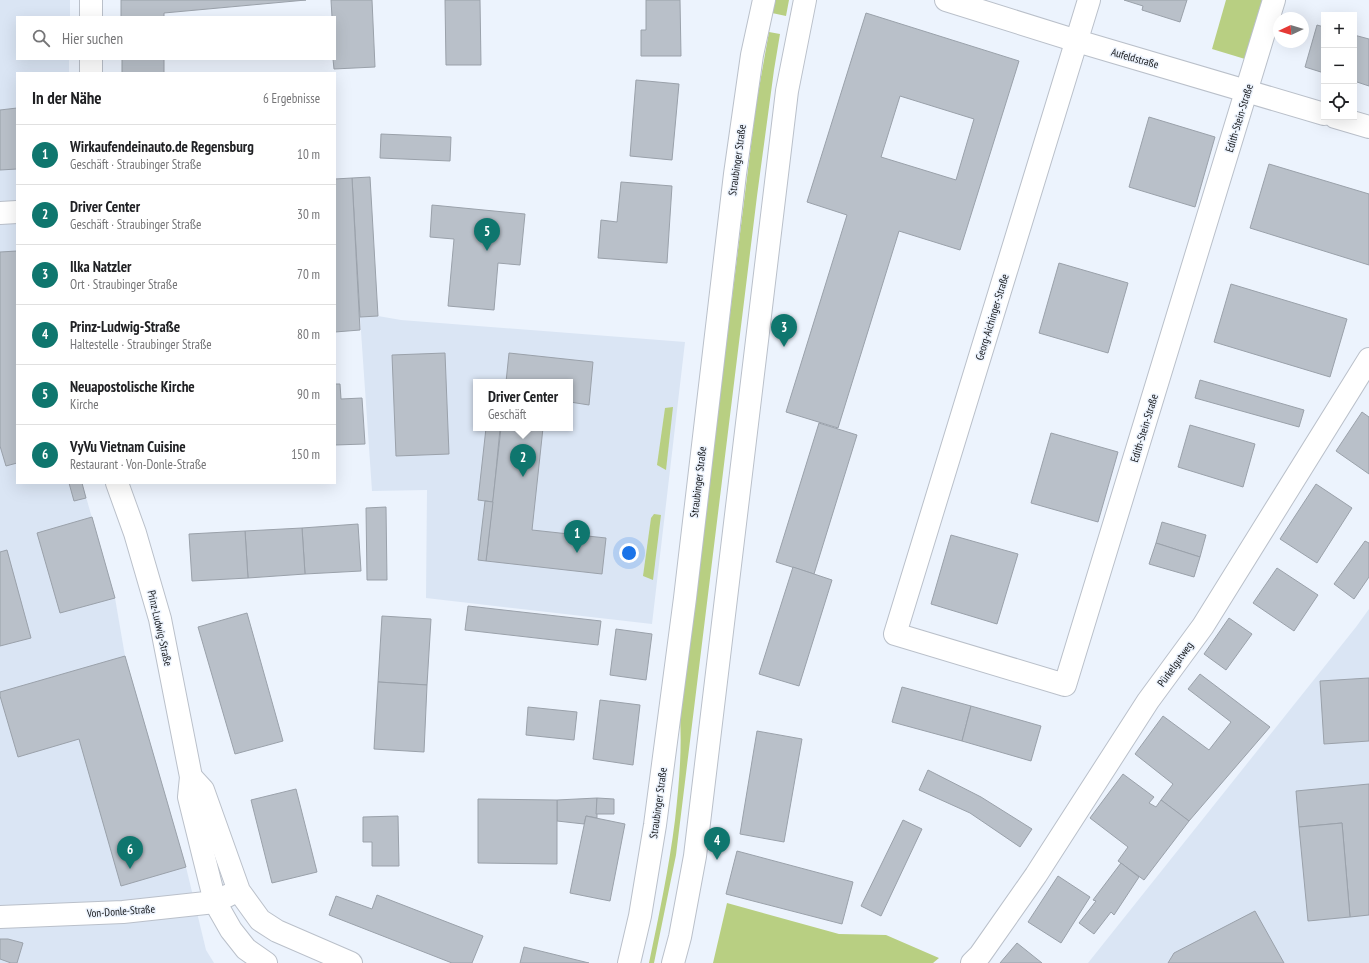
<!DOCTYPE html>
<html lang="de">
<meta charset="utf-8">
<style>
:root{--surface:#fff;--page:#f2f2f2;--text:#202124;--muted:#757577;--line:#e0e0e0;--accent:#0f766e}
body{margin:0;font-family:"PT Sans Narrow",sans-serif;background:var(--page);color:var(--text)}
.controls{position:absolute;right:12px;top:12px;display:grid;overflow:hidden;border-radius:0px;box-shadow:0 4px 16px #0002}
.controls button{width:36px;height:36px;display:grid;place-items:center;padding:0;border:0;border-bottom:1px solid var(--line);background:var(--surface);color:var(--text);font:20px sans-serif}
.compass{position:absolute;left:1273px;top:12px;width:36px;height:36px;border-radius:50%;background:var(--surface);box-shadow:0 4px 16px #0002;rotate:266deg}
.you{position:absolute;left:629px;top:553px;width:14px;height:14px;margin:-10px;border:3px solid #fff;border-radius:50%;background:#1a73e8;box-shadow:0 0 0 6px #1a73e833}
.badge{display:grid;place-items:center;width:26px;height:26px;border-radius:50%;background:var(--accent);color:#fff;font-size:13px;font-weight:700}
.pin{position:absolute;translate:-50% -33px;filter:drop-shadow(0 1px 2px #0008)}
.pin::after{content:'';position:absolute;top:21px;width:14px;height:12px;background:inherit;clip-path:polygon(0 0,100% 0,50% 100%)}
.popup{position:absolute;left:473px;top:379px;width:100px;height:52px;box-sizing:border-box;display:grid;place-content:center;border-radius:0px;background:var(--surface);filter:drop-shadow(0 1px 3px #0005);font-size:13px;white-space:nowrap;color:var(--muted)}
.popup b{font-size:15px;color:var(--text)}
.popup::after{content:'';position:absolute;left:50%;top:100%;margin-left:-8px;border:8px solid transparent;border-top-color:var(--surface)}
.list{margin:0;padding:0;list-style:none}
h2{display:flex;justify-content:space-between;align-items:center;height:52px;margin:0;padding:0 16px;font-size:17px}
h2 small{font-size:13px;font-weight:400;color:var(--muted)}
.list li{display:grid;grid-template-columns:26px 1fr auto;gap:12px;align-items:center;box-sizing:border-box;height:60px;padding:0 16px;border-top:1px solid var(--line)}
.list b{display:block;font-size:15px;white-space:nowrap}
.list p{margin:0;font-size:13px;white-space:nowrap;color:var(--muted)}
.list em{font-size:13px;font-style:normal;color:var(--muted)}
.icon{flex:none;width:22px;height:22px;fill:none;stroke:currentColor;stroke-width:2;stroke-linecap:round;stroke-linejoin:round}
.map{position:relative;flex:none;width:1369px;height:963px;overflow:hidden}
.search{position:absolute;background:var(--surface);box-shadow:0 4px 16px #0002;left:16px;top:16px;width:320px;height:44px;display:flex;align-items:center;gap:10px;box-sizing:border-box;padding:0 14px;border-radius:0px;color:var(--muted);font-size:15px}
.panel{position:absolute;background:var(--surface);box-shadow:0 4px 16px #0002;left:16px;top:72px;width:320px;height:412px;border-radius:0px}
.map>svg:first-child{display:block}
</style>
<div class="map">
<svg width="1369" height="963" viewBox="0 0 1369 963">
<rect width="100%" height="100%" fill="#ecf3fd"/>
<g fill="#dae5f4" fill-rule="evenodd">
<polygon points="0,0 70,0 70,17 17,17 17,59 69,59 69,73 17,73 17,483 82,483 115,598 125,656 186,867 206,950 214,963 0,963"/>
<path d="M378,316l23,4 284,22 -33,282 -226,-26 1,-108 -55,1 -12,-174zM476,382h94v46h-94z"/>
<polygon points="1369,609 1369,963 1088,963 1356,627"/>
</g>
<g fill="#b8cf82">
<polygon points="775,0 789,0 786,16 772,13"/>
<polygon points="1226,0 1262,0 1245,59 1212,49"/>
<path d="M769,32l11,2 -6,36 -17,126 -81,659 -22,108h-5c10,-48 20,-95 26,-143 4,-36 7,-67 5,-103l76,-612z"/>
<polygon points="673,407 666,470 657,465 665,408"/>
<polygon points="654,514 661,515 653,580 643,576 651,518"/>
<polygon points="727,903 839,934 886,935 939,958 933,963 713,963"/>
</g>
<g fill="#b9c0c9" stroke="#9aa1aa" fill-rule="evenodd">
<polygon points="121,0 306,0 164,13 164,17 121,17"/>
<polygon points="331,0 372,0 375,67 334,69 333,59 335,59 335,17 332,17"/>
<polygon points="445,0 480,0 481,65 446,65"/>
<polygon points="646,0 680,0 681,56 641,56 641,30 646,30"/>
<polygon points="1124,0 1187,0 1180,22 1142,10 1143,6"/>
<path d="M866,13l153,48 -59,189 -61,-19 -61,197 -52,-16 61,-197 -40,-13zM900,96l74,23 -18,61 -75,-23z"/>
<polygon points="1317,25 1324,27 1324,73 1305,67"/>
<polygon points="1354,35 1369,39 1369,86 1354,81"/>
<rect x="122" y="59" width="42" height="14"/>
<polygon points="636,80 679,84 672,160 630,156"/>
<polygon points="17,108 17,169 0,170 0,110"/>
<polygon points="1149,117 1215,137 1195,207 1129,187"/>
<polygon points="381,134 451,137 450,161 380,158"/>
<polygon points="1269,164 1369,194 1369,265 1250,228"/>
<polygon points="370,177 378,316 360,317 352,178"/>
<polygon points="352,178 360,330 335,332 335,179"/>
<polygon points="621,182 672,186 667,263 598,258 601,220 617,222"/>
<polygon points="432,205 525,214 520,265 498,263 494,310 448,306 454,239 430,237"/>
<polygon points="17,251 17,463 6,466 0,446 0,252"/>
<polygon points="1059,263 1128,283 1108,353 1039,333"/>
<polygon points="1231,284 1347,319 1330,377 1214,342"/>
<polygon points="445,353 449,454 396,456 392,355"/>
<polygon points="509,353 593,362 589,405 570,402 570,382 506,382"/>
<polygon points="1200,380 1304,410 1299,427 1195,398"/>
<polygon points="335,384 340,384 341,399 362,398 365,444 335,445"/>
<polygon points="1362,412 1369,417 1369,474 1336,451"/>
<polygon points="819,423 857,435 814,574 776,562"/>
<polygon points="1190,425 1255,444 1243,487 1178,467"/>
<polygon points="486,428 500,429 493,502 478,500"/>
<polygon points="501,428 543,428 532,530 606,538 602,574 486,561"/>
<polygon points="1051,433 1118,452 1098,522 1031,503"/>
<polygon points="69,483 82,483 86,498 74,501"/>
<polygon points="1316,484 1352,508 1317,563 1280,539"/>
<polygon points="485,501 493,502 486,561 478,560"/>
<polygon points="386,507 387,580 367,580 366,508"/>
<polygon points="92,517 115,598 60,613 37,533"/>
<polygon points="1162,522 1206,535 1200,557 1156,543"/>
<polygon points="358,524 361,571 305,574 302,528"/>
<polygon points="302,528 305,574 248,578 245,531"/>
<polygon points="245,531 248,578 192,581 189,534"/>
<polygon points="951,535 1018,554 997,624 931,604"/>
<polygon points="1365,541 1369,543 1369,577 1354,599 1334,584"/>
<polygon points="1156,543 1200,557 1194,577 1149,564"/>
<polygon points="7,550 31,638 0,646 0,552"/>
<polygon points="793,567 832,580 799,686 759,674"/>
<polygon points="1277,568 1318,595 1294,631 1253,603"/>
<polygon points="468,606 601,621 598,645 465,630"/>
<polygon points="247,613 283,741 235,754 198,627"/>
<polygon points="382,616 431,619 427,685 378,682"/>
<polygon points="1229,618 1252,634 1226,670 1204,654"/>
<polygon points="616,629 652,634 646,680 610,675"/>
<polygon points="125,656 186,867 121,886 79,739 18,757 0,696 0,692"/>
<polygon points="1200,674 1270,727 1189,821 1161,800 1173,784 1135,754 1163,716 1209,750 1231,722 1188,689"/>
<polygon points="1369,678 1369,741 1324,744 1320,681"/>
<polygon points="378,682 427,685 424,752 374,749"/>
<polygon points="902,687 971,706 962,741 892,722"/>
<polygon points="600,700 640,705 633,765 593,759"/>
<polygon points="971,706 1041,726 1031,761 962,741"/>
<polygon points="528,707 577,712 574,740 526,735"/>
<polygon points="757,731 802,739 784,842 740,834"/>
<polygon points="928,770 981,797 1032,829 1020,847 970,813 919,790"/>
<polygon points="1123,774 1154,797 1149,803 1156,807 1161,800 1189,821 1144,880 1118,861 1128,847 1090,818"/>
<polygon points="1369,784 1369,915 1350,917 1342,823 1299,827 1296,791"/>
<polygon points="296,789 317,872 272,883 251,800"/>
<polygon points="597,798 597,818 586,816 584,824 557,821 557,800"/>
<polygon points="597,798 614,799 614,814 596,814"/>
<polygon points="478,799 557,800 557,864 478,863"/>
<polygon points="398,816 399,866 372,866 372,842 363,842 363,817"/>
<polygon points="586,816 625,824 610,901 570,893"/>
<polygon points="903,820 922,829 881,916 861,906"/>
<polygon points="1342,823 1350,917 1308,921 1299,827"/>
<polygon points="737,851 853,882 842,924 726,894"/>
<polygon points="1121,863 1139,877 1114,915 1111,912 1094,934 1079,923 1096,901 1093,900"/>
<polygon points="1058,876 1090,897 1061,943 1028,922"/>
<polygon points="377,895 483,936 472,963 452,963 329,915 336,896 372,909"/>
<polygon points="1255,911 1284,963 1168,963 1174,953"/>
<polygon points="0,939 8,939 23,943 17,963 11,963 0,959"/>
<polygon points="1017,943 1042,963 1000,963"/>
<polygon points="524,947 589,963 520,963"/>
</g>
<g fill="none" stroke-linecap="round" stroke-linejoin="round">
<defs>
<g id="minor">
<polyline points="946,0 1077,41 1324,114"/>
<polyline points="1089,0 895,634 1065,685 1274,0"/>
<polyline points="91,17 91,0"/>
<polyline points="91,73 91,59"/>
<polyline points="1335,117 1369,127"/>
<polyline points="0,213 17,212"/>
<polyline points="117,483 135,533 160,619 191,777 189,797 215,902 231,930 246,949 266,963"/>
<polyline points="191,777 203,790 239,891 260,920 277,931 351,963"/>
<polyline points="0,917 123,912 215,902 229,895"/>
<polyline points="972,963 980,955 1036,875 1148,701 1203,626 1369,359"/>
</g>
<g id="secondary">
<polyline points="629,963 640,916 655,825 685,598 735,174 752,55 764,0"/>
<polyline points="673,963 680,937 695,856 787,91 805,0"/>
</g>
</defs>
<use href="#minor" stroke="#bac0ca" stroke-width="24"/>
<use href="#secondary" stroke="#bac0ca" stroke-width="24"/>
<use href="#minor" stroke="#fff" stroke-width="22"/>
<use href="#secondary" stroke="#fff" stroke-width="22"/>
</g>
<g text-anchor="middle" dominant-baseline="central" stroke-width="3" stroke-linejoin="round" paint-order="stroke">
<g font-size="11" fill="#111316" stroke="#ecf3fd">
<text transform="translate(1135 58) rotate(16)">Aufeldstraße</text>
<text transform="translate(1239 118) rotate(-73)">Edith-Stein-Straße</text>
<text transform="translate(737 160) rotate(-82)">Straubinger Straße</text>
<text transform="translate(992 317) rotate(-73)">Georg-Aichinger-Straße</text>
<text transform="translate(1144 428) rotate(-73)">Edith-Stein-Straße</text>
<text transform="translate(698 482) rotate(-83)">Straubinger Straße</text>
<text transform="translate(160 628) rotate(77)">Prinz-Ludwig-Straße</text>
<text transform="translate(1175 664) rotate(-54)">Pürkelgutweg</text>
<text transform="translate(658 803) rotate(-82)">Straubinger Straße</text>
<text transform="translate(121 911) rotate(-4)">Von-Donle-Straße</text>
</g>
</g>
</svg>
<div class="controls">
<button>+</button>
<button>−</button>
<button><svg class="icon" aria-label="locate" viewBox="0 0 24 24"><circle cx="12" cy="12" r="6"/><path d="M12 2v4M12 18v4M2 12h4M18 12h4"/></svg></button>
</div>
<svg class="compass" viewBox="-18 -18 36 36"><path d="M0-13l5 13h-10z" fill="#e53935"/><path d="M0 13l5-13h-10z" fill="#757577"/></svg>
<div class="you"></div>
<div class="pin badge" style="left:577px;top:553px">1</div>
<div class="pin badge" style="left:523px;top:477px">2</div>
<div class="popup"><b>Driver Center</b>Geschäft</div>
<div class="pin badge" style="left:784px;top:347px">3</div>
<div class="pin badge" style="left:717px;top:860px">4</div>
<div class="pin badge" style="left:487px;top:251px">5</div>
<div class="pin badge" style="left:130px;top:869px">6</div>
<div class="search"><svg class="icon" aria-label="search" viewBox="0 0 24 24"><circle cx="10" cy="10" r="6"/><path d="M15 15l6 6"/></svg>Hier suchen</div>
<section class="panel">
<h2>In der Nähe<small>6 Ergebnisse</small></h2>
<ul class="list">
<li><span class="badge">1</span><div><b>Wirkaufendeinauto.de Regensburg</b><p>Geschäft · Straubinger Straße</p></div><em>10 m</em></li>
<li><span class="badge">2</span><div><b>Driver Center</b><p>Geschäft · Straubinger Straße</p></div><em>30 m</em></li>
<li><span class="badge">3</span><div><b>Ilka Natzler</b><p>Ort · Straubinger Straße</p></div><em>70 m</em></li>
<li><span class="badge">4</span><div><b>Prinz-Ludwig-Straße</b><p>Haltestelle · Straubinger Straße</p></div><em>80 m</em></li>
<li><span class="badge">5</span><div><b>Neuapostolische Kirche</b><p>Kirche</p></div><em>90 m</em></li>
<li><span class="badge">6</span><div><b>VyVu Vietnam Cuisine</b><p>Restaurant · Von-Donle-Straße</p></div><em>150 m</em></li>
</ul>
</section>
</div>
